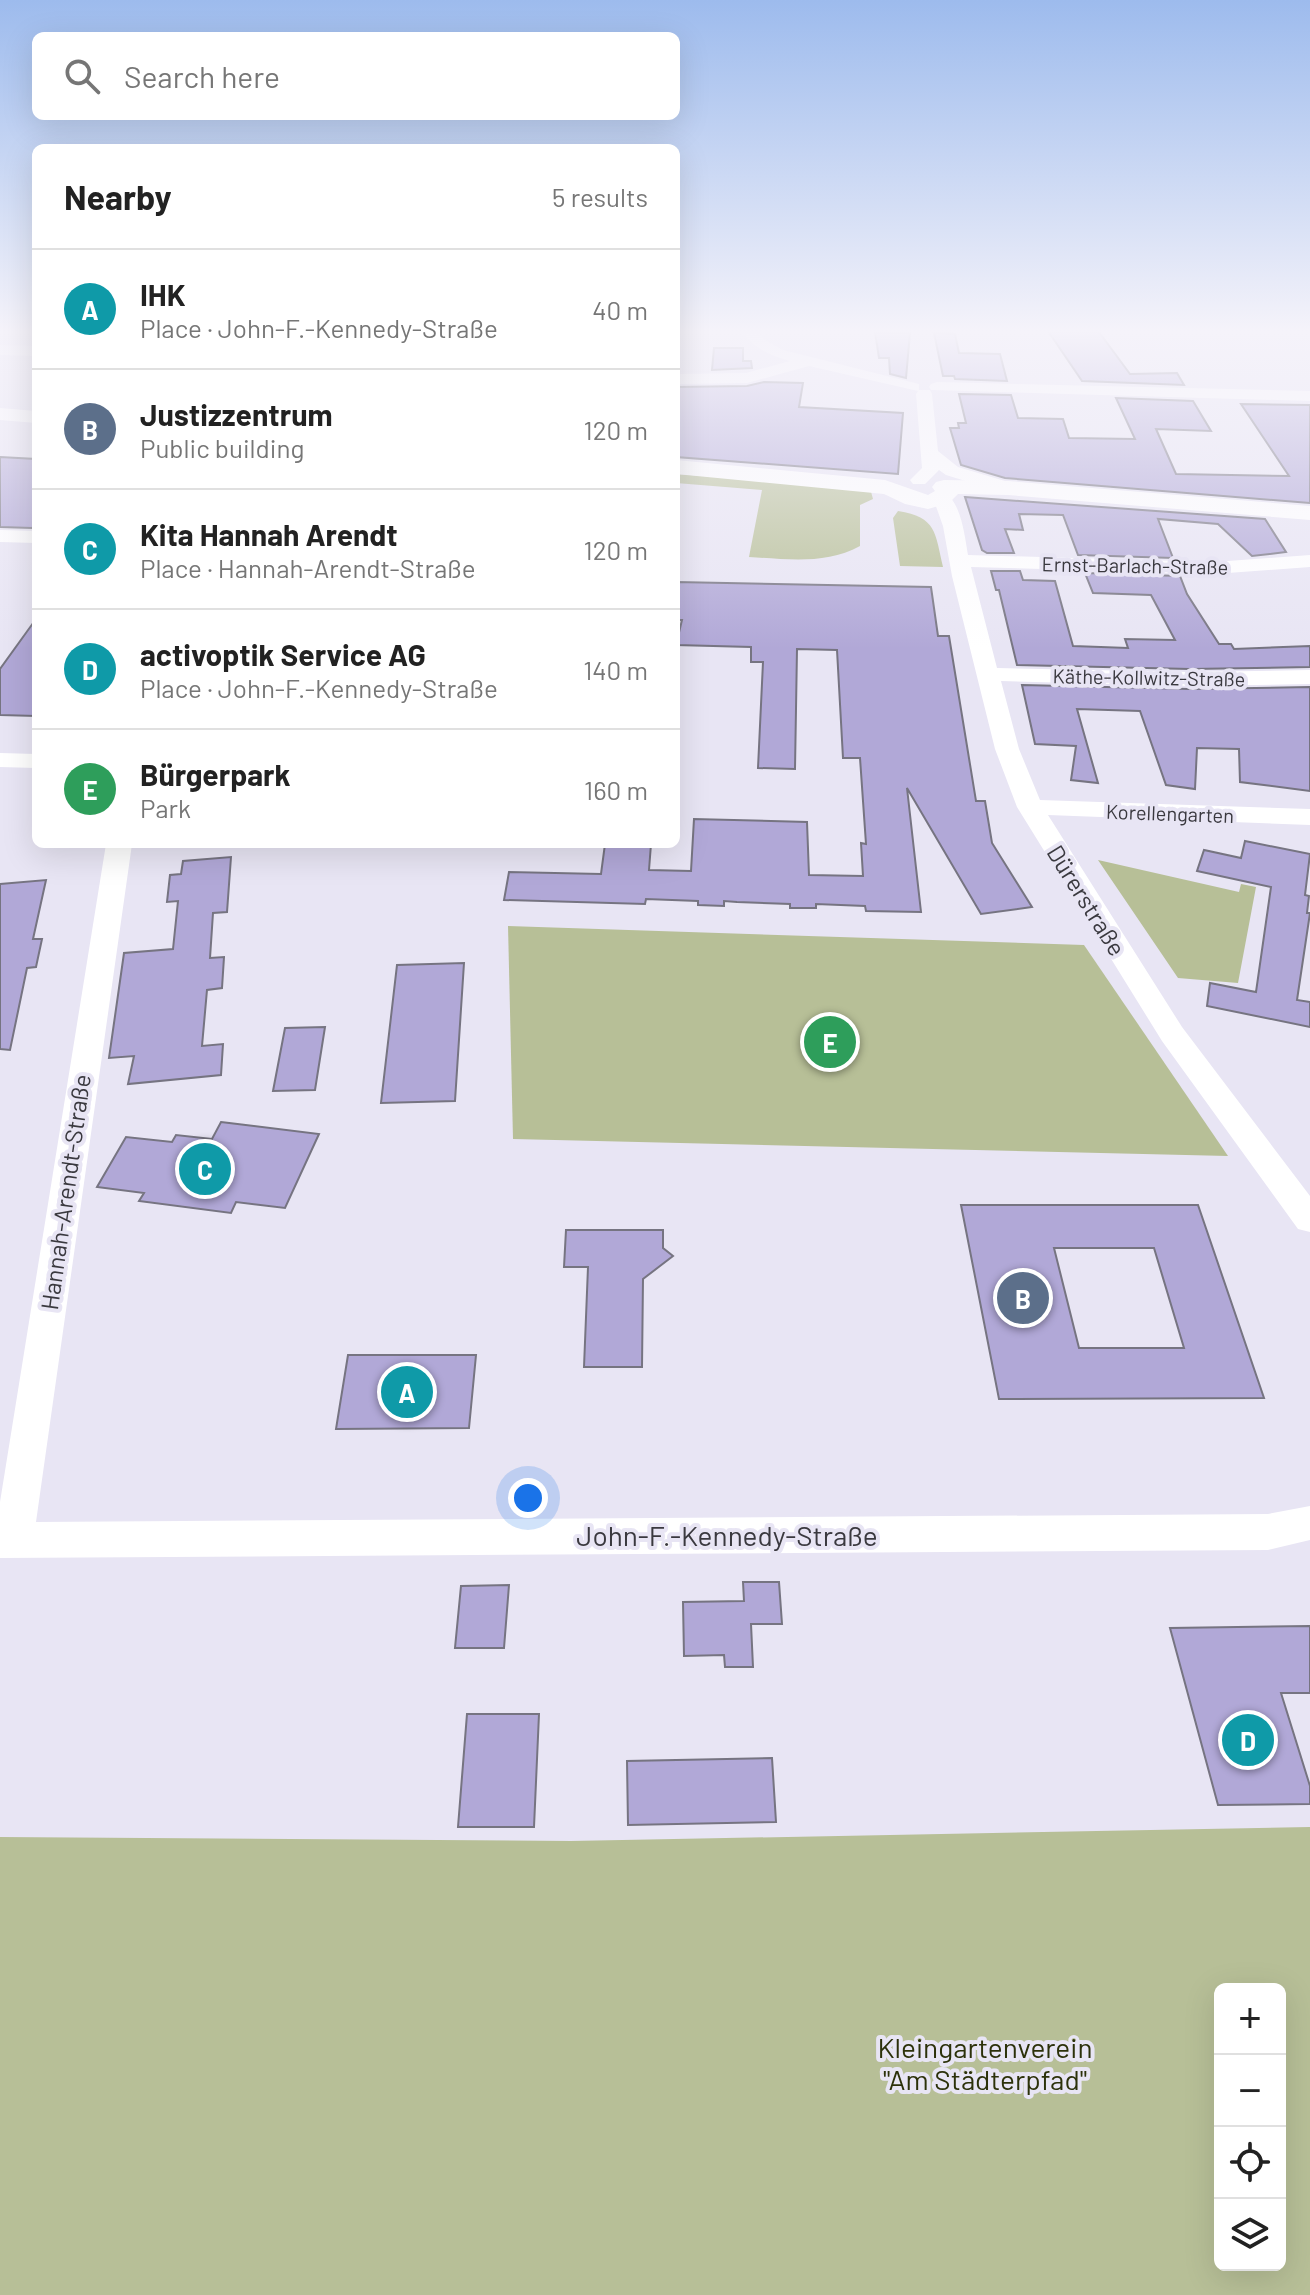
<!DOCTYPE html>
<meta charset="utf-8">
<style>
:root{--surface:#fff;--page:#f6f6f6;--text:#222;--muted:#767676;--line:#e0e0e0;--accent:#0b8043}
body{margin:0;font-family:Barlow,sans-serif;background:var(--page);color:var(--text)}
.controls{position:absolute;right:24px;bottom:24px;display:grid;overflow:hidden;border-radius:12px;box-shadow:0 8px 32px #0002}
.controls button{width:72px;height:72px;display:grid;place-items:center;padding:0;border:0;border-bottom:2px solid var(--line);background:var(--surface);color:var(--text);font:40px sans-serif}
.you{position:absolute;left:528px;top:1498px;width:28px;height:28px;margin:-20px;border:6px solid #fff;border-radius:50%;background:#1a73e8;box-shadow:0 0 0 12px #1a73e833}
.badge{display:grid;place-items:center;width:52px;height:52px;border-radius:50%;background:var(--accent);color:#fff;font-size:26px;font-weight:700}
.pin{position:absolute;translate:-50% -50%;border:4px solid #fff;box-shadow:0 2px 8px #0006}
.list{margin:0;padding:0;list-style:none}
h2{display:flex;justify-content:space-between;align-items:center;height:104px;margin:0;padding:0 32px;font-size:34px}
h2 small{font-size:26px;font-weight:400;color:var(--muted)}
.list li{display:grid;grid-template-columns:52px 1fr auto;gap:24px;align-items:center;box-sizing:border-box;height:120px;padding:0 32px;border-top:2px solid var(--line)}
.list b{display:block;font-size:30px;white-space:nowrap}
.list p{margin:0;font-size:26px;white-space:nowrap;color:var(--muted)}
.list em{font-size:26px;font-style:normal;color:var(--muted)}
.icon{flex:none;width:44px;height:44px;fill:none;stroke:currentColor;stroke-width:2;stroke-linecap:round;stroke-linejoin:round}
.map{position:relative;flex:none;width:1310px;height:2295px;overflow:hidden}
.search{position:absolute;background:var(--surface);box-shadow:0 8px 32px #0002;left:32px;top:32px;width:648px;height:88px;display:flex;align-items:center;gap:20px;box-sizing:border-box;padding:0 28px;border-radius:12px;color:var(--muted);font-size:30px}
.panel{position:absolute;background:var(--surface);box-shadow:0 8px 32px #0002;left:32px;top:144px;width:648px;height:704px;border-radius:12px}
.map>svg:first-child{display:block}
</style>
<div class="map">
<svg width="1310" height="2295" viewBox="0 0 1310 2295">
<rect width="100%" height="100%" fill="#e8e5f4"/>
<g fill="#b7bf97" fill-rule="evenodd">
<path d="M676,474l194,14 3,11 -13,6v41c-35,19 -73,13 -111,11l13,-67 -86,-7z"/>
<path d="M898,511c39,6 37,22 45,56l-43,-1 -7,-48z"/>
<polygon points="1098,860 1239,892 1241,884 1256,887 1238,983 1178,978"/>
<polygon points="508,926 1084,945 1228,1156 513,1139"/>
<path d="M1310,1827v468h-1310v-458l571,4zM1220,1989h60v276h-60z"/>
</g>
<g fill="#b1a8d7" stroke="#767481" stroke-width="2" fill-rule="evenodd">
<polygon points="1046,328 1096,328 1130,374 1177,373 1184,385 1082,381"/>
<polygon points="875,332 910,333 906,378 890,374 889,358 879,358"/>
<polygon points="934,333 955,334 959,353 1000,354 1007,381 955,379 954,376 943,376"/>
<polygon points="714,348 743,348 743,361 751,361 752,368 712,370"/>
<polygon points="764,382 803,383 799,407 903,413 898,474 676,457 676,387 747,386"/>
<polygon points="959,394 1011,395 1018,418 1063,419 1069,438 1135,439 1116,398 1193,401 1211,431 1156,429 1176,474 1289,476 1241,404 1310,405 1310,503 1005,478 961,465 950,428 959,428 958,423 966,423"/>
<polygon points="0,457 36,459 36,523 32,528 0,527"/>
<polygon points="965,497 1265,519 1286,552 1252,556 1218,524 1158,519 1173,558 1078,555 1063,515 1019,514 1023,530 1005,529 1014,553 987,553 982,550"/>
<polygon points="991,571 1020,571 1023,580 1055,581 1073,646 1128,648 1125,639 1175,640 1151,595 1093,593 1085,573 1180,576 1187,594 1219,644 1231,644 1234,649 1310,646 1310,667 1190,669 1017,665 999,590 996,590"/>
<polygon points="676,582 931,587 938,636 949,636 976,801 985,801 992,843 1032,907 981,914 907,788 921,912 866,911 865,906 816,904 816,908 790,908 790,904 737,902 724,901 724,906 698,905 698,901 646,899 645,904 504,900 509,872 601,874 605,844 651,844 649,870 691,871 694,819 807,822 809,875 863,876 861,843 866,844 860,758 843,758 837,650 797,649 795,769 758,768 763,662 751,662 751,647 676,645 682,620 676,620"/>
<polygon points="36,619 36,716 0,715 0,669"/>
<polygon points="1022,685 1190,689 1310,687 1310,791 1240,782 1239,749 1197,748 1195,789 1166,785 1140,711 1077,709 1098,783 1071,780 1076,746 1035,744"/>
<polygon points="1245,841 1310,854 1305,895 1309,896 1307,913 1310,913 1297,1000 1310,1002 1310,1027 1207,1006 1210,983 1256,992 1271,887 1197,871 1204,850 1241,858"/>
<polygon points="231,857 227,912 213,913 210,958 224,957 222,988 207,990 202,1046 223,1044 221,1075 128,1084 134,1056 109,1058 124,953 173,949 178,901 167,902 170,875 181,874 183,861"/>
<polygon points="46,880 33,939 42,939 36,967 27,968 10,1050 0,1049 0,884"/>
<polygon points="464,963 455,1101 381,1103 397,965"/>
<polygon points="325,1027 315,1090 273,1091 285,1028"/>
<polygon points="221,1122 319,1134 285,1208 236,1202 231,1213 139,1201 144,1193 97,1187 126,1137 172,1142 176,1135 212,1139"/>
<path d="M961,1205h237l66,193 -265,1zM1054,1248h100l30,100h-105z"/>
<polygon points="566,1230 663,1230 663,1248 673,1256 643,1279 642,1367 584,1367 588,1267 564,1267"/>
<polygon points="348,1355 476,1355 469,1428 336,1429"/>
<polygon points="743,1582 779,1582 782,1624 751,1624 753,1667 725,1667 724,1655 684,1656 683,1602 744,1601"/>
<polygon points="509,1585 504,1648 455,1648 461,1586"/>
<polygon points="1310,1626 1310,1693 1281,1693 1310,1786 1310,1804 1218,1805 1170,1628"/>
<polygon points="467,1714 539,1714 534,1827 458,1827"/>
<polygon points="772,1758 776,1822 628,1825 627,1761"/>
</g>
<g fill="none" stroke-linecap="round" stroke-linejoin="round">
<g fill="#fff" fill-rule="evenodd">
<path d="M738,328h16l11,12 18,10 136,34v6h11l2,4 6,57 20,16 57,17 2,4 -9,6 -62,-19 -7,-5 -14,14h-12l-3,-4 12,-12 -6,-74 2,-3 -109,-25 -62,17 -71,1v-10l70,-1 44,-12c-23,-6 -37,-14 -52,-33z"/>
<polygon points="0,345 36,346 36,356 0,355"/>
<polygon points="937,382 1310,391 1310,401 931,390 929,387 931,384"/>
<path d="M942,492c19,6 23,46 26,63l246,7 96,-7v12l-96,7 -243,-7 26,101 193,4 120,-2v14l-120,2 -189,-5 18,68 21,51 270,9v16l-262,-10 134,212 128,169v36l-12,-3 -136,-188 -145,-234 -22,-58 -43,-173 -9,-50 -10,-28z"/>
<polygon points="0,530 36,531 36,543 0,542"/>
<polygon points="0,753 36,754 36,768 0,767"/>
<polygon points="106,844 132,844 36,1522 1268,1514 1310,1506 1310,1540 1268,1550 0,1558 0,1502"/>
</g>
<g fill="#fff" fill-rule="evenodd">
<polygon points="0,408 36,411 36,423 0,420"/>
<polygon points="676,460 885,480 928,495 935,491 932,487 936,482 944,480 1008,481 1310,506 1310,520 1008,495 958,494 949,503 928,509 905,504 884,494 676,474"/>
</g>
</g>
<linearGradient id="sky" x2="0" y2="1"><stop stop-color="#9dbbed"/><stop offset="0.51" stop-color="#f5f3fa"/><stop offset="1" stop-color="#f5f3fa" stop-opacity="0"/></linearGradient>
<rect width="1310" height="649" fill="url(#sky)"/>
<g text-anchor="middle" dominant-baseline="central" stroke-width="8" stroke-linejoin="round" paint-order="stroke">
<g font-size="20" fill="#3a393f" stroke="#e8e5f4">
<text transform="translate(1135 565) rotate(1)">Ernst-Barlach-Straße</text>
<text transform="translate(1149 677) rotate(1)">Käthe-Kollwitz-Straße</text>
<text transform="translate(1170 813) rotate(2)">Korellengarten</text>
</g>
<g font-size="24" fill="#3a393f" stroke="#e8e5f4">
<text transform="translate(1087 900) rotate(58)">Dürerstraße</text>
<text transform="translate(65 1192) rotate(-82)">Hannah-Arendt-Straße</text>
</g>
<g font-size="28" fill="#3a393f" stroke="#e8e5f4">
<text x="727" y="1535">John-F.-Kennedy-Straße</text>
</g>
<g font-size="28" fill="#2c310a" stroke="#e8e5f4">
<text x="985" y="2047">Kleingartenverein<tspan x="985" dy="32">"Am Städterpfad"</tspan></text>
</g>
</g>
</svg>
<div class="controls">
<button>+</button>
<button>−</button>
<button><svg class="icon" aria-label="locate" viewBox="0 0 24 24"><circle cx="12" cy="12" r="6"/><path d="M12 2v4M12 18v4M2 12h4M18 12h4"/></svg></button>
<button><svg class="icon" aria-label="layers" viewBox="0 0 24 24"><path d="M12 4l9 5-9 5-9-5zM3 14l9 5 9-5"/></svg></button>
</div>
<div class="you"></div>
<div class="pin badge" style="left:407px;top:1392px;background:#0f9aa8">A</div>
<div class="pin badge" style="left:1023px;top:1298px;background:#5c6f8a">B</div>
<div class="pin badge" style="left:205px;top:1169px;background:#0f9aa8">C</div>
<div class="pin badge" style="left:1248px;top:1740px;background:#0f9aa8">D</div>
<div class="pin badge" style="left:830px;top:1042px;background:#2e9e5b">E</div>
<div class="search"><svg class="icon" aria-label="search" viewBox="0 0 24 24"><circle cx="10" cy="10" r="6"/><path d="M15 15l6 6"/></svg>Search here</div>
<section class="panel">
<h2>Nearby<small>5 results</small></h2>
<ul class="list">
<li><span class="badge" style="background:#0f9aa8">A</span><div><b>IHK</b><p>Place · John-F.-Kennedy-Straße</p></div><em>40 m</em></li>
<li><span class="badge" style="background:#5c6f8a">B</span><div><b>Justizzentrum</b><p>Public building</p></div><em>120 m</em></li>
<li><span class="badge" style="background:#0f9aa8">C</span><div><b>Kita Hannah Arendt</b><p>Place · Hannah-Arendt-Straße</p></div><em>120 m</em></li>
<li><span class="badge" style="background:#0f9aa8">D</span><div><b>activoptik Service AG</b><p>Place · John-F.-Kennedy-Straße</p></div><em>140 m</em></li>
<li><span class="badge" style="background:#2e9e5b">E</span><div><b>Bürgerpark</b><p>Park</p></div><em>160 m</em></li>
</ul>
</section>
</div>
